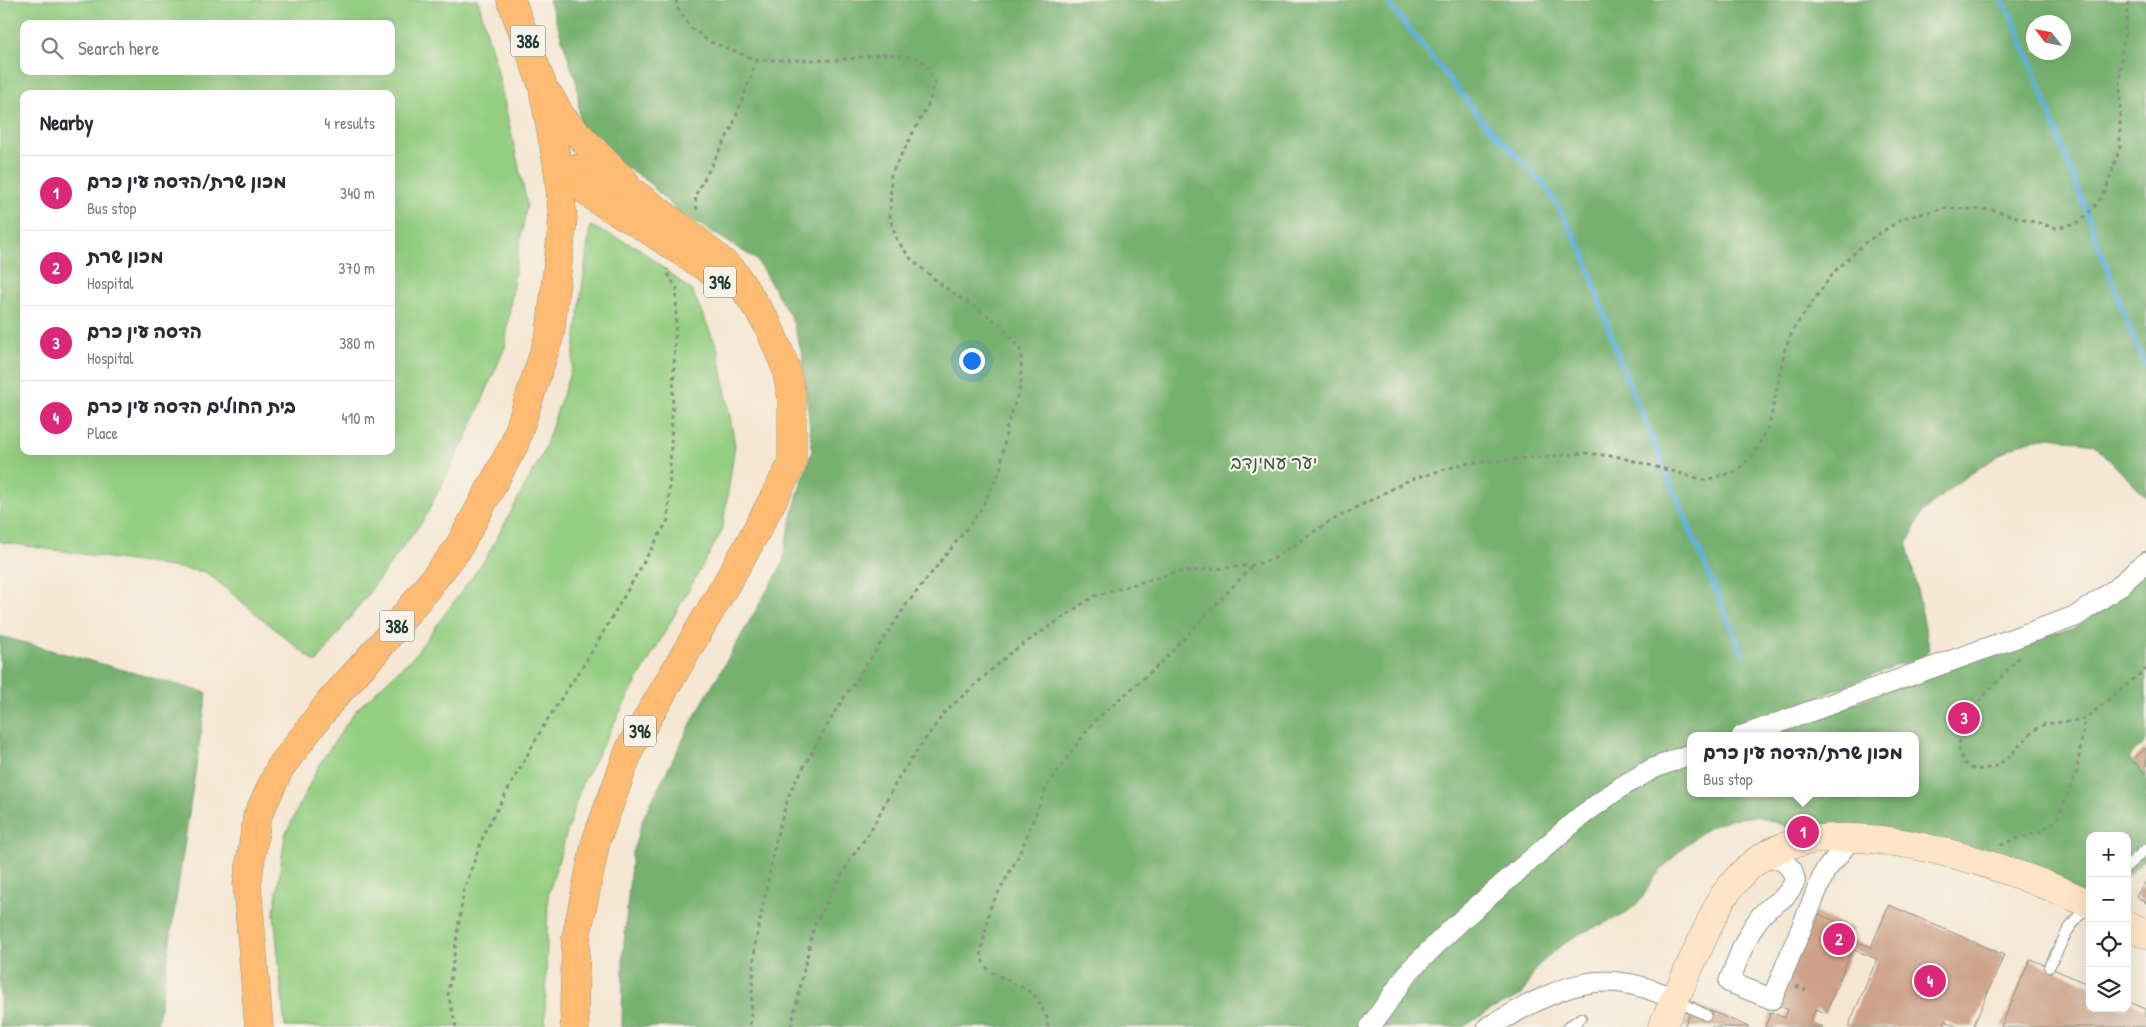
<!DOCTYPE html>
<meta charset="utf-8">
<style>
:root{--surface:#fff;--page:#f7f7f7;--text:#2b2b33;--muted:#7c7c81;--line:#e1e1e2;--accent:#db2777}
body{margin:0;font-family:"Patrick Hand","Playpen Sans Hebrew",sans-serif;background:var(--page);color:var(--text)}
.controls{position:absolute;right:15px;bottom:15px;display:grid;overflow:hidden;border-radius:10px;box-shadow:0 5px 20px #0002}
.controls button{width:45px;height:45px;display:grid;place-items:center;padding:0;border:0;border-bottom:1px solid var(--line);background:var(--surface);color:var(--text);font:25px sans-serif}
.compass{position:absolute;left:2026px;top:15px;width:45px;height:45px;border-radius:50%;background:var(--surface);box-shadow:0 5px 20px #0002;rotate:302deg}
.you{position:absolute;left:971px;top:360px;width:18px;height:18px;margin:-12px;border:4px solid #fff;border-radius:50%;background:#1a73e8;box-shadow:0 0 0 8px #1a73e833}
.badge{display:grid;place-items:center;width:32px;height:32px;border-radius:50%;background:var(--accent);color:#fff;font-size:16px;font-weight:700}
.pin{position:absolute;translate:-50% -50%;border:2px solid #fff;box-shadow:0 1px 5px #0006}
.popup{position:absolute;left:1687px;top:732px;width:232px;height:65px;box-sizing:border-box;display:grid;place-content:center;border-radius:10px;background:var(--surface);filter:drop-shadow(0 1px 4px #0005);font-size:16px;white-space:nowrap;color:var(--muted)}
.popup b{font-size:19px;color:var(--text)}
.popup::after{content:'';position:absolute;left:50%;top:100%;margin-left:-10px;border:10px solid transparent;border-top-color:var(--surface)}
.list{margin:0;padding:0;list-style:none}
h2{display:flex;justify-content:space-between;align-items:center;height:65px;margin:0;padding:0 20px;font-size:21px}
h2 small{font-size:16px;font-weight:400;color:var(--muted)}
.list li{display:grid;grid-template-columns:32px 1fr auto;gap:15px;align-items:center;box-sizing:border-box;height:75px;padding:0 20px;border-top:1px solid var(--line)}
.list b{display:block;font-size:19px;white-space:nowrap}
.list p{margin:0;font-size:16px;white-space:nowrap;color:var(--muted)}
.list em{font-size:16px;font-style:normal;color:var(--muted)}
.icon{flex:none;width:28px;height:28px;fill:none;stroke:currentColor;stroke-width:2;stroke-linecap:round;stroke-linejoin:round}
.map{position:relative;flex:none;width:2146px;height:1027px;overflow:hidden}
.search{position:absolute;background:var(--surface);box-shadow:0 5px 20px #0002;left:20px;top:20px;width:375px;height:55px;display:flex;align-items:center;gap:12px;box-sizing:border-box;padding:0 18px;border-radius:10px;color:var(--muted);font-size:19px}
.panel{position:absolute;background:var(--surface);box-shadow:0 5px 20px #0002;left:20px;top:90px;width:375px;height:365px;border-radius:10px}
.map>svg:first-child{display:block}
</style>
<div class="map">
<svg width="2146" height="1027" viewBox="0 0 2146 1027">
<rect width="100%" height="100%" fill="#f7f3e8"/>
<filter id="ink" filterUnits="userSpaceOnUse"><feTurbulence type="fractalNoise" baseFrequency=".02" numOctaves="2"/><feDisplacementMap in="SourceGraphic" scale="10" xChannelSelector="R" yChannelSelector="G"/><feConvolveMatrix kernelMatrix="1 2 1 2 8 2 1 2 1" color-interpolation-filters="sRGB"/></filter>
<filter id="wash" filterUnits="userSpaceOnUse"><feTurbulence type="fractalNoise" baseFrequency=".0096" numOctaves="4" result="noise"/><feDisplacementMap in="SourceGraphic" scale="20" xChannelSelector="R" yChannelSelector="G"/><feGaussianBlur stdDeviation="1.12" result="paint"/><feColorMatrix in="noise" values="0 0 0 0 0 0 0 0 0 0 0 0 0 0 0 0 0 1.4 0 .05"/><feComposite in="paint" operator="in"/></filter>
<g filter="url(#wash)">
<rect width="100%" height="100%" fill="#f5e7d3"/>
<g fill="#94ce82" stroke="#5a865b" fill-rule="evenodd">
<path d="M0,0h478l19,69 30,135 -13,73 -9,70 -35,82 -46,90 -108,144 -110,-91 -206,-30zM24,24h367v47h-367zM24,94h367v357h-367z"/>
<polygon points="590,226 637,247 692,291 718,349 735,445 722,531 623,706 581,786 548,895 545,1027 285,1027 274,913 285,835 320,763 356,710 414,656 486,558 543,453 572,367"/>
</g>
<g fill="#77b170" stroke="#4b7752" fill-rule="evenodd">
<path d="M549,0h1597v497l-53,-53 -42,-7 -21,3 -23,10 -53,35 -32,28 -15,31 23,106 -8,8 -30,9 -160,66 -8,3h-34v11l-39,15 -237,193 -33,37 -24,35h-735l1,-74 9,-99 12,-38 52,-102 87,-151 3,-21 12,-49 14,-42 -9,-93 -11,-39 -36,-60 -80,-49 -30,-30 -65,-43 -4,-53zM2034,22h30v30h-30z"/>
<polygon points="2146,569 2146,742 2128,758 2146,772 2146,859 2127,876 2127,836 2090,836 2090,896 1809,834 1757,816 1730,819 1706,829 1682,848 1653,879 1641,900 1625,914 1577,935 1554,951 1536,968 1522,995 1492,1009 1463,1027 1379,1027 1407,990 1455,939 1583,822 1657,772 1690,761 1690,793 1916,793 1916,736 1763,736 2027,640 2072,629 2097,613"/>
<polygon points="0,636 207,693 157,1027 0,1027"/>
</g>
<g fill="none" stroke-linecap="round" stroke-linejoin="round">
<g stroke="#61b1db" stroke-width="5.5">
<polyline points="1386,0 1483,121 1545,185 1583,251 1620,362 1742,653"/>
<polyline points="2001,0 2012,17 2037,79 2133,337 2146,367"/>
</g>
</g>
<g id="blocks">
<g fill="#cca187">
<polygon points="2146,748 2146,775 2133,760"/>
<polygon points="2146,881 2146,903 2136,896"/>
<polygon points="1889,905 2004,955 1973,1027 1958,1027 1945,1021 1943,1027 1848,1027 1877,959 1852,949 1826,1013 1816,1009 1810,1022 1823,1027 1765,1027 1771,1012 1785,1018 1788,1010 1774,1003 1814,912 1854,929 1850,939 1871,947"/>
<polygon points="2030,959 2090,985 2090,1008 2127,1008 2127,1001 2146,1009 2146,1027 2001,1027"/>
<polygon points="1694,1004 1749,1027 1684,1027"/>
</g>
</g>
</g>
<g filter="url(#ink)">
<use href="#blocks" fill-opacity="0" stroke="#8a9284" stroke-width="1"/>
<g fill="none" stroke-linecap="round" stroke-linejoin="round">
<defs>
<g id="lane">
<polyline points="2127,866 2146,849"/>
<polyline points="2049,967 2068,930 2087,905"/>
<polyline points="1675,1000 1706,1015"/>
<polyline points="1568,1027 1581,1018"/>
</g>
<g id="street">
<polyline points="1742,736 2076,616 2117,588 2146,562"/>
<path d="M1761,858l20,1 11,11 3,11c-11,23 -23,20 -34,35 -16,20 -23,43 -32,66l43,17 53,-128 27,-33"/>
<polyline points="1370,1027 1410,970 1458,923 1581,816 1621,787 1652,769 1690,754"/>
<path d="M1488,1027c68,-37 108,-65 186,-28"/>
</g>
<g id="secondary">
<polyline points="2127,924 2146,934"/>
<path d="M1662,1027l58,-126c12,-17 25,-33 42,-44 82,-50 247,10 328,47"/>
</g>
<g id="primary">
<polyline points="549,95 562,118 625,182"/>
<polyline points="558,168 583,169 609,179 638,196 686,231 733,271 768,325 786,368 792,399 792,464 747,548 630,748 596,841 576,938 574,1009 575,1027"/>
<polyline points="558,168 599,201 639,224 709,270"/>
<polyline points="259,1027 247,885 257,817 280,768 329,703 382,644 457,550 514,445 550,334 563,219 558,168 542,84 511,0"/>
</g>
</defs>
<use href="#lane" stroke="#8a9284" stroke-width="12"/>
<use href="#street" stroke="#8a9284" stroke-width="22"/>
<use href="#secondary" stroke="#8a9284" stroke-width="29"/>
<use href="#primary" stroke="#8a9284" stroke-width="29"/>
<g stroke="#8a9284" stroke-width="3" stroke-dasharray="4 4" stroke-linecap="butt">
<polyline points="676,0 678,9 690,27 708,41 757,60 839,60 883,54 917,58 926,64 935,83 928,105 891,174 890,219 897,240 910,258 944,287 1000,324 1021,351 1021,384 1007,427 1000,471 979,513 907,604 836,710 790,791 777,835 755,945 750,1027"/>
<polyline points="697,210 695,196 732,127 757,60"/>
<polyline points="2019,657 1968,714 1961,728 1959,748 1964,763 1975,770 1994,767 2007,759 2033,731 2045,724 2085,719 2146,669"/>
<polyline points="2001,846 2004,843 2041,831 2057,820 2076,774 2085,719"/>
<polyline points="1796,986 1806,990"/>
<polyline points="456,1027 448,994 464,890 485,831 544,725 593,650 668,520 677,288 667,273 667,269"/>
<polyline points="791,1027 814,926 848,863 871,830 900,775 944,713 1009,654 1094,596 1173,573 1254,565 1273,559 1329,522 1409,480 1463,464 1585,453 1619,457 1705,480 1737,471 1753,455 1769,426 1785,349 1794,328 1833,273 1866,242 1904,218 1947,208 1992,210 2056,228 2077,223 2094,208 2106,190 2120,147 2120,68 2129,0"/>
<polyline points="1048,1027 1047,1018 1037,998 1029,991 989,971 983,962 981,952 990,908 1017,859 1047,786 1093,722 1161,663 1253,565"/>
</g>
<use href="#lane" stroke="#fff" stroke-width="10"/>
<use href="#street" stroke="#fff" stroke-width="20"/>
<use href="#secondary" stroke="#ffe4c6" stroke-width="28"/>
<use href="#primary" stroke="#febb71" stroke-width="28"/>
</g>
</g>
<g text-anchor="middle" dominant-baseline="central" stroke-width="4.5" stroke-linejoin="round" paint-order="stroke">
<g fill="#f7f3e8" stroke="#60746a" stroke-width="1">
<rect x="510.5" y="25.5" width="35" height="31" rx="4"/>
<rect x="704" y="266.5" width="32" height="31" rx="4"/>
<rect x="379.5" y="610.5" width="35" height="31" rx="4"/>
<rect x="624" y="715.5" width="32" height="31" rx="4"/>
</g>
<g font-size="18" font-weight="bold" fill="#1f3d34">
<text x="528" y="41">386</text>
<text x="720" y="282">396</text>
<text x="397" y="626">386</text>
<text x="640" y="731">396</text>
</g>
<g font-size="19" fill="#365a44" stroke="#f7f3e8">
<text x="1274" y="462">יער עמינדב</text>
</g>
</g>
</svg>
<div class="controls">
<button>+</button>
<button>−</button>
<button><svg class="icon" aria-label="locate" viewBox="0 0 24 24"><circle cx="12" cy="12" r="6"/><path d="M12 2v4M12 18v4M2 12h4M18 12h4"/></svg></button>
<button><svg class="icon" aria-label="layers" viewBox="0 0 24 24"><path d="M12 4l9 5-9 5-9-5zM3 14l9 5 9-5"/></svg></button>
</div>
<svg class="compass" viewBox="-18 -18 36 36"><path d="M0-13l5 13h-10z" fill="#e53935"/><path d="M0 13l5-13h-10z" fill="#7c7c81"/></svg>
<div class="you"></div>
<div class="pin badge" style="left:1803px;top:832px">1</div>
<div class="popup"><b>מכון שרת/הדסה עין כרם</b>Bus stop</div>
<div class="pin badge" style="left:1839px;top:939px">2</div>
<div class="pin badge" style="left:1964px;top:718px">3</div>
<div class="pin badge" style="left:1930px;top:981px">4</div>
<div class="search"><svg class="icon" aria-label="search" viewBox="0 0 24 24"><circle cx="10" cy="10" r="6"/><path d="M15 15l6 6"/></svg>Search here</div>
<section class="panel">
<h2>Nearby<small>4 results</small></h2>
<ul class="list">
<li><span class="badge">1</span><div><b>מכון שרת/הדסה עין כרם</b><p>Bus stop</p></div><em>340 m</em></li>
<li><span class="badge">2</span><div><b>מכון שרת</b><p>Hospital</p></div><em>370 m</em></li>
<li><span class="badge">3</span><div><b>הדסה עין כרם</b><p>Hospital</p></div><em>380 m</em></li>
<li><span class="badge">4</span><div><b>בית החולים הדסה עין כרם</b><p>Place</p></div><em>410 m</em></li>
</ul>
</section>
</div>
